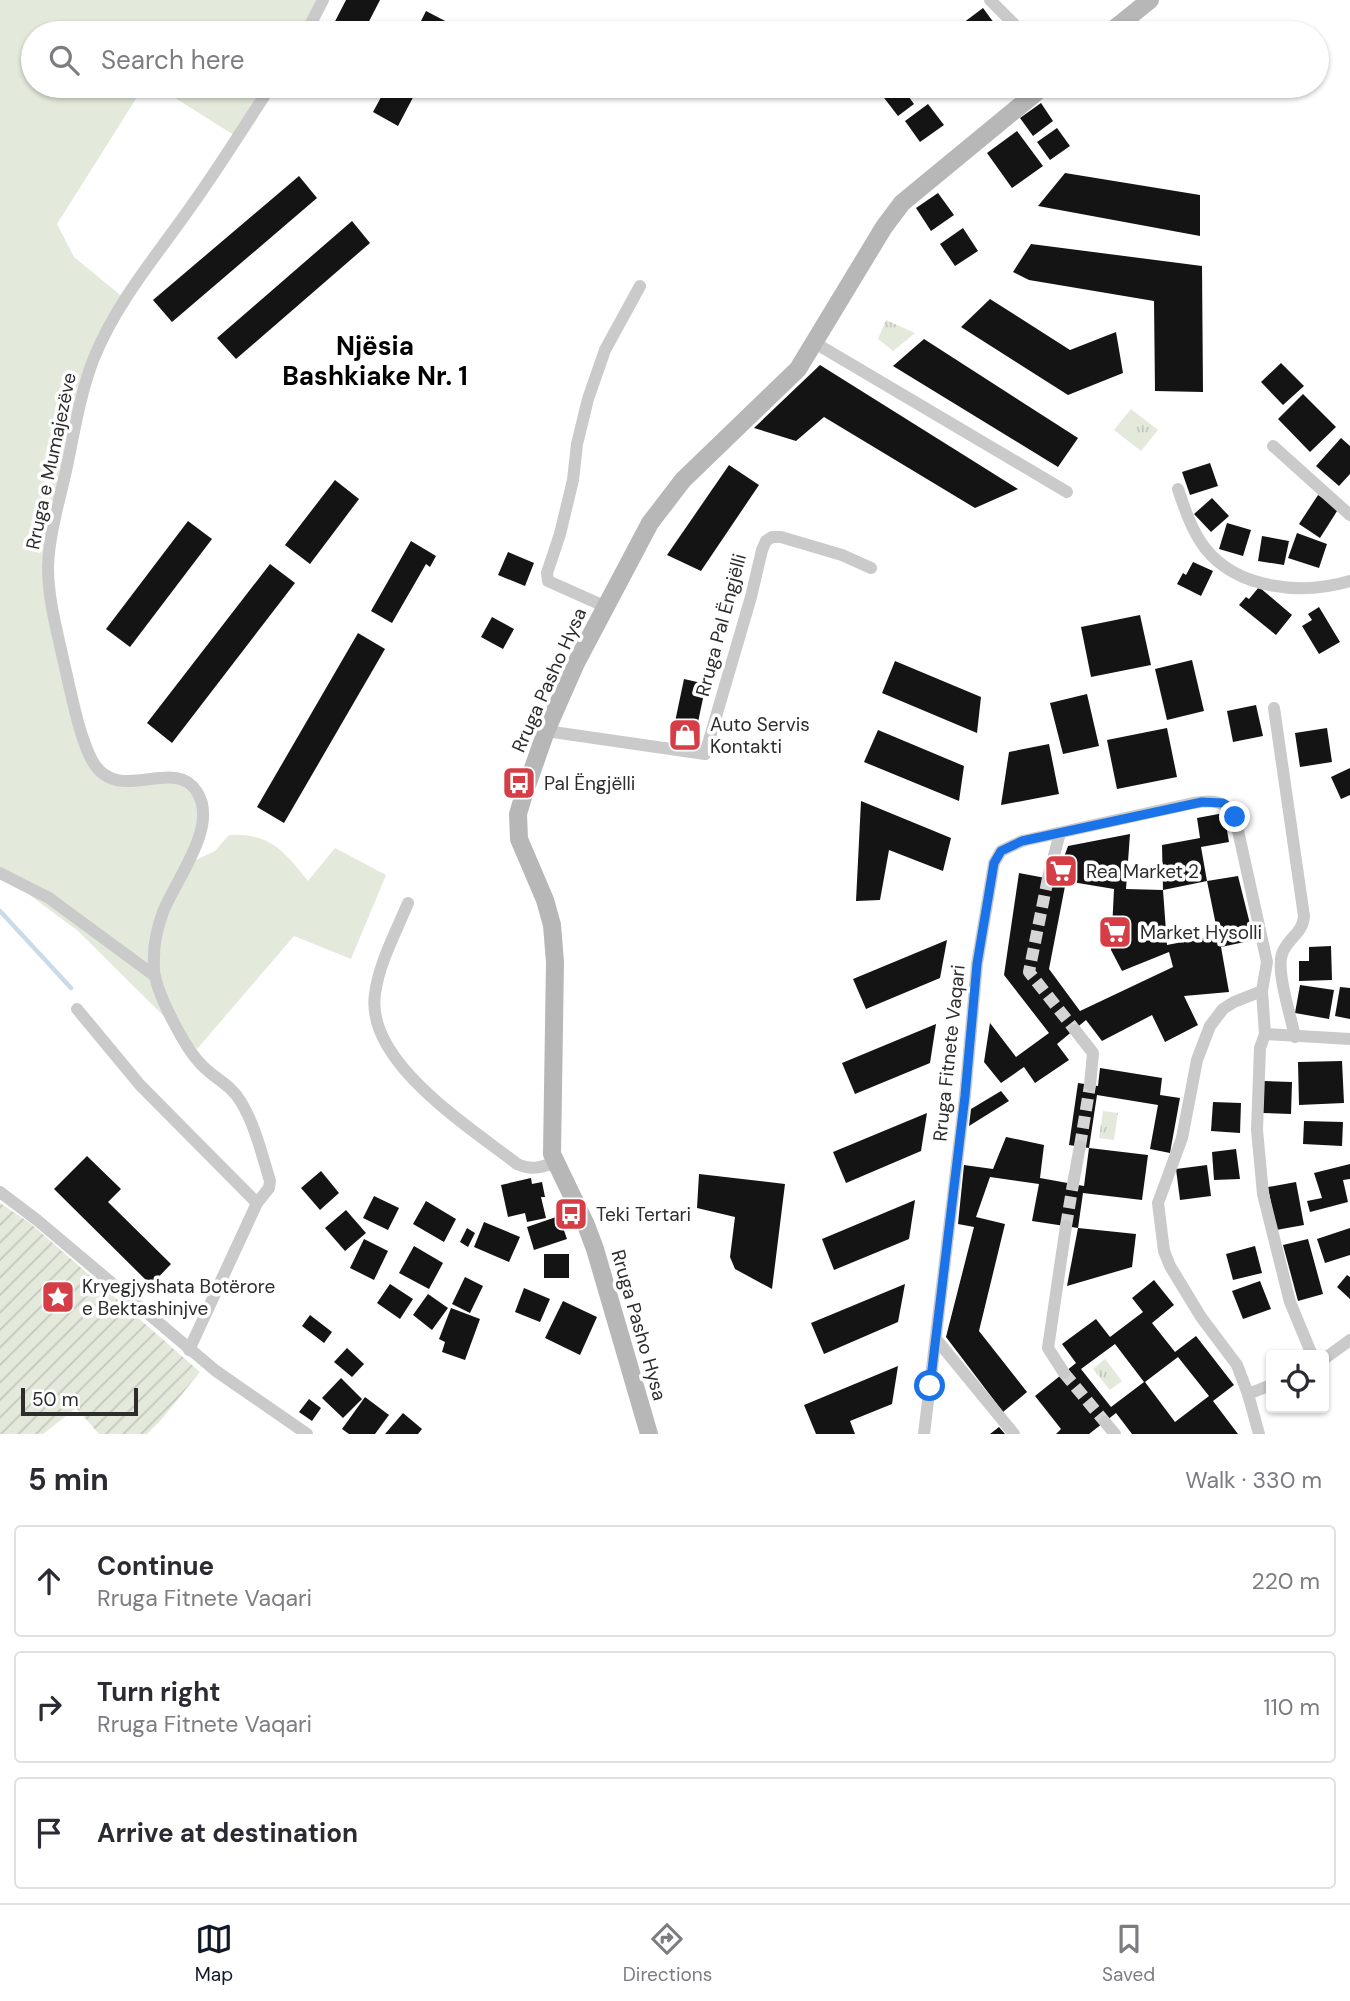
<!DOCTYPE html>
<meta charset="utf-8">
<style>
:root{--surface:#fff;--page:#f2f2f3;--text:#2b2b33;--muted:#7c7c81;--line:#e1e1e2;--accent:#111827}
body{margin:0;font-family:"DM Sans",sans-serif;background:var(--page);color:var(--text)}
.controls{position:absolute;right:21px;bottom:21px;display:grid;overflow:hidden;border-radius:7px;box-shadow:0 2px 5px #0004}
.controls button{width:63px;height:63px;display:grid;place-items:center;padding:0;border:0;border-bottom:2px solid var(--line);background:var(--surface);color:var(--text);font:35px sans-serif}
.scale{position:absolute;left:21px;bottom:18px;width:117px;box-sizing:border-box;padding-left:7px;border:4px solid #2d2d2d;border-top:0;font-size:19px;line-height:24px;white-space:nowrap;color:#2d2d2d;-webkit-text-stroke:5px #fff;paint-order:stroke}
.stop{position:absolute;width:21px;height:21px;margin:-16px;border:5px solid #1a73e8;border-radius:50%;background:#fff}
.stop.end{background:#1a73e8;border-color:#fff;box-shadow:0 2px 7px #0008}
.list{margin:0;padding:0;list-style:none}
h2{display:flex;justify-content:space-between;align-items:center;height:91px;margin:0;padding:0 28px;font-size:30px}
h2 small{font-size:23px;font-weight:400;color:var(--muted)}
.list li{display:grid;grid-template-columns:46px 1fr auto;gap:21px;align-items:center;box-sizing:border-box;height:112px;margin:0 14px 14px;padding:0 14px;border:2px solid var(--line);border-radius:7px}
.list b{display:block;font-size:26px;white-space:nowrap}
.list p{margin:0;font-size:23px;white-space:nowrap;color:var(--muted)}
.list em{font-size:23px;font-style:normal;color:var(--muted)}
.icon{flex:none;width:38px;height:38px;fill:none;stroke:currentColor;stroke-width:2;stroke-linecap:round;stroke-linejoin:round}
.map{position:relative;flex:none;width:1350px;height:1434px;overflow:hidden}
.search{position:absolute;background:var(--surface);box-shadow:0 2px 5px #0004;left:21px;right:21px;top:21px;height:77px;display:flex;align-items:center;gap:18px;box-sizing:border-box;padding:0 24px;border-radius:38px;color:var(--muted);font-size:26px}
.sheet{height:469px;background:var(--surface)}
nav{display:flex;justify-content:space-around;align-items:center;box-sizing:border-box;height:98px;border-top:2px solid var(--line);background:var(--surface);font-size:19px;color:var(--muted)}
nav a{display:grid;justify-items:center;gap:4px}
nav .on{color:var(--accent)}
.map>svg:first-child{display:block}
</style>
<div class="map">
<svg width="1350" height="1434" viewBox="0 0 1350 1434">
<defs>
<pattern id="park-tufts" width="24" height="20" patternUnits="userSpaceOnUse" patternTransform="scale(1.75)"><rect width="24" height="20" fill="#e3e9db"/><path d="M3 7l-1-3M5 7V3M7 7l1-3M15 17l-1-3M17 17v-4M19 17l1-3" fill="none" stroke="#c3c8bc"/></pattern>
<pattern id="garden-furrows" width="10" height="10" patternUnits="userSpaceOnUse" patternTransform="scale(1.75)"><rect width="10" height="10" fill="#e3e9db"/><path d="M-1 1l2-2M0 10L10 0M9 11l2-2" fill="none" stroke="#c3c8bc"/></pattern>
</defs>
<rect width="100%" height="100%" fill="#fff"/>
<g fill="#e3e9db">
<path d="M0,0h323l-17,33h-273v53h111l-87,138 17,33 51,42 -31,59 -46,208 22,124 34,85 70,2 28,28 -12,53 6,2 19,-9 14,-16c41,-2 55,16 79,46l27,-33 51,27 -35,84 -57,-23 -97,113 -119,-118 -78,-58z"/>
<polygon points="156,86 271,86 237,137"/>
</g>
<g fill="url(#park-tufts)">
<polygon points="886,320 915,333 893,351 878,339"/>
<polygon points="1131,409 1158,430 1141,451 1114,430"/>
<polygon points="1103,1111 1118,1113 1114,1140 1099,1138"/>
<polygon points="1105,1359 1122,1381 1110,1390 1093,1369"/>
</g>
<polygon fill="url(#garden-furrows)" points="0,1203 30,1223 200,1372 161,1420 147,1434 99,1434 76,1408 43,1434 0,1434"/>
<g fill="none" stroke-linecap="round" stroke-linejoin="round">
<polyline stroke="#c9dbe8" stroke-width="4.5" points="0,911 71,988"/>
</g>
<g fill="#141414" fill-rule="evenodd">
<polygon points="346,0 380,0 363,33 329,33"/>
<polygon points="983,8 1000,31 997,33 959,33 955,29"/>
<polygon points="426,11 451,24 447,33 415,33"/>
<polygon points="318,86 337,86 333,93"/>
<polygon points="387,86 419,86 398,126 373,112"/>
<polygon points="884,86 901,86 914,104 898,116 878,90"/>
<polygon points="1041,103 1053,121 1033,136 1020,118"/>
<polygon points="928,104 944,125 920,142 905,121"/>
<polygon points="1057,128 1070,146 1050,160 1037,142"/>
<polygon points="1017,131 1043,166 1012,188 987,153"/>
<polygon points="1065,173 1200,195 1200,236 1038,206"/>
<polygon points="299,176 317,198 172,322 153,300"/>
<polygon points="938,193 954,215 931,231 916,208"/>
<polygon points="352,221 370,243 236,359 217,338"/>
<polygon points="963,228 978,251 955,266 940,244"/>
<polygon points="1031,244 1202,266 1203,392 1155,391 1154,301 1029,280 1013,272"/>
<polygon points="990,299 1070,350 1116,332 1123,373 1068,395 961,327"/>
<polygon points="924,339 1078,438 1058,467 893,366"/>
<polygon points="1281,363 1304,386 1283,405 1261,382"/>
<polygon points="820,365 1018,489 975,508 824,417 796,441 754,428"/>
<polygon points="1303,394 1336,427 1310,452 1278,419"/>
<polygon points="1341,438 1350,446 1350,474 1339,486 1316,466"/>
<polygon points="1210,463 1218,486 1190,495 1182,472"/>
<polygon points="729,465 759,485 701,571 667,555"/>
<polygon points="335,480 359,499 310,564 285,545"/>
<polygon points="1318,495 1339,508 1320,538 1299,524"/>
<polygon points="1212,498 1229,516 1211,532 1194,514"/>
<polygon points="188,521 212,539 130,647 106,629"/>
<polygon points="1227,523 1251,530 1243,556 1219,549"/>
<polygon points="1297,533 1327,544 1319,568 1288,558"/>
<polygon points="1262,536 1289,541 1284,565 1258,561"/>
<polygon points="411,541 436,556 430,567 426,564 392,623 371,611"/>
<polygon points="508,552 534,563 525,586 498,575"/>
<polygon points="1193,562 1213,571 1201,596 1177,584 1183,573 1186,575"/>
<polygon points="270,564 295,583 172,743 147,723"/>
<polygon points="1259,587 1292,615 1276,635 1239,605 1246,597 1249,599"/>
<polygon points="1319,607 1340,642 1319,654 1302,626 1312,620 1308,614"/>
<polygon points="1140,615 1151,665 1091,677 1081,627"/>
<polygon points="492,617 514,629 503,649 481,637"/>
<polygon points="358,633 385,649 284,823 257,807"/>
<polygon points="1192,660 1204,711 1167,720 1155,669"/>
<polygon points="895,661 981,697 977,733 882,693"/>
<polygon points="684,679 706,684 693,746 671,741"/>
<polygon points="1087,694 1099,746 1063,754 1050,703"/>
<polygon points="1256,705 1263,736 1233,742 1227,711"/>
<polygon points="1167,728 1177,777 1117,789 1107,740"/>
<polygon points="1327,728 1332,762 1300,767 1295,733"/>
<polygon points="878,730 964,766 959,801 864,762"/>
<polygon points="1049,744 1059,794 1001,805 1009,752"/>
<polygon points="1350,768 1350,795 1341,799 1331,777"/>
<polygon points="861,801 951,838 943,871 889,850 880,900 856,901"/>
<polygon points="1224,813 1229,842 1201,847 1207,881 1163,890 1162,845 1200,838 1197,818"/>
<path d="M1130,834l-4,55 37,1 4,55 51,-10 -11,-54 31,-5 16,64 -33,7 8,45 -45,4 14,29 -33,17 -13,-27 -50,26 -16,-21 -29,24 12,16 -34,23 -11,-16 -23,16 -17,-21 6,-39 26,34 33,-24 -45,-58 15,-102 37,7 12,-34zM1066,881l48,8 -3,61 11,21 47,-19 4,15 -93,44 -31,-42z"/>
<polygon points="947,940 940,978 866,1009 853,979"/>
<polygon points="1331,946 1332,980 1299,981 1299,961 1309,961 1309,947"/>
<polygon points="1300,985 1334,990 1329,1019 1295,1013"/>
<polygon points="1340,987 1350,988 1350,1019 1335,1016"/>
<polygon points="936,1024 930,1063 855,1094 842,1063"/>
<polygon points="1342,1061 1344,1103 1299,1105 1298,1062"/>
<polygon points="1100,1068 1162,1078 1160,1095 1180,1098 1170,1153 1150,1149 1158,1105 1097,1095 1089,1148 1069,1145 1078,1083 1098,1086"/>
<polygon points="1264,1081 1292,1082 1291,1114 1262,1113"/>
<polygon points="1001,1091 1009,1101 969,1126 971,1109"/>
<polygon points="1213,1102 1241,1103 1240,1133 1211,1131"/>
<polygon points="927,1113 921,1151 846,1183 833,1152"/>
<polygon points="1304,1121 1343,1122 1342,1146 1303,1144"/>
<polygon points="1006,1137 1044,1145 1040,1178 1084,1186 1089,1148 1148,1155 1142,1200 1083,1193 1078,1228 1032,1221 1039,1184 990,1177 976,1217 1005,1224 979,1331 1027,1392 1003,1412 946,1337 974,1227 958,1224 964,1165 993,1169"/>
<polygon points="1236,1149 1240,1179 1214,1180 1212,1152"/>
<polygon points="87,1156 121,1189 108,1202 171,1264 151,1285 54,1189"/>
<polygon points="1350,1164 1350,1179 1343,1180 1348,1202 1310,1212 1307,1201 1322,1198 1314,1173"/>
<polygon points="1207,1165 1211,1196 1180,1200 1176,1169"/>
<polygon points="321,1171 339,1193 320,1210 301,1188"/>
<polygon points="699,1174 785,1184 772,1289 735,1269 730,1257 735,1217 697,1208"/>
<polygon points="531,1178 532,1184 542,1182 545,1197 541,1197 546,1218 527,1222 525,1213 508,1217 501,1185"/>
<polygon points="1296,1182 1304,1225 1276,1230 1268,1187"/>
<polygon points="374,1196 399,1208 388,1230 363,1218"/>
<polygon points="915,1200 909,1239 834,1270 822,1239"/>
<polygon points="426,1201 456,1219 444,1242 413,1224"/>
<polygon points="346,1210 366,1233 345,1251 325,1228"/>
<polygon points="559,1216 567,1239 534,1250 527,1227"/>
<polygon points="484,1222 520,1237 509,1262 474,1247"/>
<polygon points="467,1228 475,1233 468,1247 460,1242"/>
<polygon points="1078,1228 1136,1234 1132,1267 1067,1286"/>
<polygon points="1350,1228 1350,1255 1325,1263 1317,1239"/>
<polygon points="364,1239 388,1251 374,1280 350,1268"/>
<polygon points="1308,1239 1323,1294 1298,1301 1283,1245"/>
<polygon points="414,1246 443,1263 429,1289 399,1273"/>
<polygon points="1255,1246 1262,1273 1233,1280 1226,1254"/>
<rect x="544" y="1254" width="25" height="24"/>
<polygon points="1347,1275 1350,1277 1350,1299 1337,1287"/>
<polygon points="465,1277 483,1286 470,1313 452,1304"/>
<path d="M1154,1280l20,25 -22,18 23,29 21,-16 38,49 -21,16 25,33h-106l-16,-21 -27,21h-33l5,-5 -26,-33 41,-33 -14,-19 34,-25 14,18 33,-25 -11,-14zM1115,1344l29,38 -33,25 -30,-38zM1178,1357l31,39 -34,26 -30,-40z"/>
<polygon points="1260,1281 1271,1309 1243,1319 1232,1291"/>
<polygon points="390,1284 413,1299 400,1319 377,1303"/>
<polygon points="905,1284 898,1322 824,1354 811,1323"/>
<polygon points="524,1288 550,1299 540,1322 515,1312"/>
<polygon points="428,1294 448,1308 432,1330 413,1315"/>
<polygon points="563,1301 597,1317 580,1355 545,1338"/>
<polygon points="451,1308 480,1319 465,1360 442,1352 445,1342 439,1339"/>
<polygon points="310,1315 332,1332 324,1343 302,1326"/>
<polygon points="347,1348 364,1364 352,1377 334,1362"/>
<polygon points="898,1366 892,1404 850,1421 855,1434 816,1434 804,1405"/>
<polygon points="341,1378 362,1399 343,1418 322,1398"/>
<polygon points="365,1397 389,1415 375,1434 349,1434 342,1429"/>
<polygon points="309,1399 321,1408 312,1421 299,1412"/>
<polygon points="403,1413 422,1429 418,1434 385,1434"/>
<polygon points="999,1427 1005,1434 990,1434"/>
</g>
<g fill="none" stroke-linecap="round" stroke-linejoin="round">
<g stroke="#d5d5d5" stroke-width="12" stroke-dasharray="12 6" stroke-linecap="butt">
<polyline points="1048,878 1029,972 1075,1030"/>
<polyline points="1080,1146 1090,1085"/>
<polyline points="1066,1226 1073,1184"/>
<polyline points="1064,1373 1105,1422"/>
</g>
<g stroke="#cacaca" stroke-width="12">
<polyline points="990,0 1023,33"/>
<polyline points="306,33 323,0"/>
<polyline points="815,343 1067,492"/>
<polyline points="1273,446 1350,515"/>
<path d="M1178,489c7,21 14,42 27,59 33,42 98,47 145,33"/>
<polyline points="604,606 548,581 547,573 560,534 573,480 577,444 588,399 605,350 640,286"/>
<path d="M1274,708l30,208c-1,18 -17,22 -22,38 -6,17 9,63 13,83"/>
<polyline points="546,731 705,754 751,597 762,550 766,541 772,537 781,537 842,555 871,568"/>
<polyline points="0,873 49,898 155,976"/>
<polyline points="1048,878 1060,833"/>
<path d="M408,903c-12,29 -29,60 -33,91 -10,68 95,133 142,170 14,6 22,4 37,-1"/>
<polyline points="77,1009 140,1085 257,1203"/>
<polyline points="1075,1030 1093,1053 1090,1085"/>
<polyline points="1265,1034 1350,1039"/>
<polyline points="1073,1184 1080,1146"/>
<polyline points="0,1192 37,1220 216,1371 307,1434"/>
<polyline points="936,1339 1014,1434"/>
<path d="M189,1350l68,-147 12,-15 1,-7c-8,-26 -15,-56 -29,-79 -11,-19 -29,-24 -42,-40 -15,-16 -40,-65 -44,-86 -2,-6 -1,-14 -1,-20 0,-15 4,-30 9,-44 13,-33 56,-86 34,-120 -23,-37 -78,14 -104,-30 -13,-21 -23,-74 -29,-99 -7,-32 -16,-64 -16,-96 1,-32 11,-65 18,-96 8,-37 14,-78 28,-113 23,-57 64,-104 98,-153 28,-39 53,-80 79,-119"/>
<polyline points="1324,1359 1350,1340"/>
<polyline points="1064,1373 1048,1348 1066,1226"/>
<polyline points="1248,1394 1271,1385"/>
<polyline points="1105,1422 1115,1434"/>
<path d="M924,1434l41,-338 12,-132 17,-101 7,-12 21,-10 171,-38c18,-3 34,-3 42,14l32,145 -5,29 3,43 -5,14 -3,82 6,64 27,108 22,53"/>
<polyline points="1259,1434 1248,1394 1237,1365 1201,1317 1170,1266 1164,1251 1158,1203 1182,1138 1197,1060 1210,1026 1223,1009 1234,1002 1262,991"/>
</g>
<g stroke="#b7b7b7" stroke-width="18">
<polyline points="1109,33 1150,0"/>
<polyline points="649,1434 595,1249 586,1225 552,1154 555,962 552,925 545,900 519,839 518,814 524,794 546,731 576,663 650,523 683,480 798,369 884,227 902,203 1044,86"/>
</g>
</g>
<g fill="none" stroke-linecap="round" stroke-linejoin="round">
<polyline stroke="#1a73e8" stroke-width="9" points="930,1386 965,1096 977,964 994,863 1001,851 1022,841 1202,802 1223,803 1231,808 1235,817"/>
</g>
<defs>
<symbol id="shop-square" viewBox="-11 -11 22 22"><rect x="-9" y="-9" width="18" height="18" rx="4" fill="#d53e47" stroke="#fff"/><path d="M-5-2.5h2.3a2.7 3.5 0 0 1 5.4 0H5L5.5 6h-11ZM-1.5-2.5h3a1.5 2.3 0 0 0-3 0Z" fill="#fff"/></symbol>
<symbol id="bus-square" viewBox="-11 -11 22 22"><rect x="-9" y="-9" width="18" height="18" rx="4" fill="#d53e47" stroke="#fff"/><path d="M-5-6H5V4H4V6H2V4H-2V6H-4V4H-5ZM-3.5-4V0h7V-4ZM-3.5 1.2v1.5H-2V1.2ZM2 1.2v1.5H3.5V1.2Z" fill="#fff"/></symbol>
<symbol id="supermarket-square" viewBox="-11 -11 22 22"><rect x="-9" y="-9" width="18" height="18" rx="4" fill="#d53e47" stroke="#fff"/><path d="M-6-5.5h2.5l.6 2H6L4.5 2H-2.5L-4.4-4H-6ZM-1.5 3.2a1.3 1.3 0 1 0 .1 0ZM3 3.2a1.3 1.3 0 1 0 .1 0Z" fill="#fff"/></symbol>
<symbol id="sight-square" viewBox="-11 -11 22 22"><rect x="-9" y="-9" width="18" height="18" rx="4" fill="#d53e47" stroke="#fff"/><path d="M0-6L1.8-2.2L6-1.7L2.9 1.2L3.7 5.4L0 3.3L-3.7 5.4L-2.9 1.2L-6-1.7L-1.8-2.2Z" fill="#fff"/></symbol>
</defs>
<g fill-rule="evenodd">
<use href="#shop-square" x="666" y="716" width="38" height="38"/>
<use href="#bus-square" x="500" y="764" width="38" height="38"/>
<use href="#supermarket-square" x="1042" y="852" width="38" height="38"/>
<use href="#supermarket-square" x="1096" y="913" width="38" height="38"/>
<use href="#bus-square" x="552" y="1195" width="38" height="38"/>
<use href="#sight-square" x="39" y="1278" width="38" height="38"/>
</g>
<g text-anchor="middle" dominant-baseline="central" stroke-width="7" stroke-linejoin="round" paint-order="stroke">
<g font-size="19" fill="#2d2d2d" stroke="#fff">
<text transform="translate(51 461) rotate(-78)">Rruga e Mumajezëve</text>
<text transform="translate(721 625) rotate(-75)">Rruga Pal Ëngjëlli</text>
<text transform="translate(549 680) rotate(-66)">Rruga Pasho Hysa</text>
<text transform="translate(949 1053) rotate(-84)">Rruga Fitnete Vaqari</text>
<text transform="translate(639 1325) rotate(74)">Rruga Pasho Hysa</text>
</g>
<g font-size="19" fill="#2d2d2d" stroke="#fff" text-anchor="start">
<text x="710" y="724">Auto Servis<tspan x="710" dy="22">Kontakti</tspan></text>
<text x="544" y="783">Pal Ëngjëlli</text>
<text x="1086" y="871">Rea Market 2</text>
<text x="1140" y="932">Market Hysolli</text>
<text x="596" y="1214">Teki Tertari</text>
<text x="82" y="1286">Kryegjyshata Botërore<tspan x="82" dy="22">e Bektashinjve</tspan></text>
</g>
<g font-size="26" font-weight="bold" fill="#000" stroke="#fff">
<text x="375" y="346">Njësia<tspan x="375" dy="30">Bashkiake Nr. 1</tspan></text>
</g>
</g>
</svg>
<div class="controls">
<button><svg class="icon" aria-label="locate" viewBox="0 0 24 24"><circle cx="12" cy="12" r="6"/><path d="M12 2v4M12 18v4M2 12h4M18 12h4"/></svg></button>
</div>
<div class="scale">50 m</div>
<div class="stop" style="left:930px;top:1386px"></div>
<div class="stop end" style="left:1235px;top:817px"></div>
<div class="search"><svg class="icon" aria-label="search" viewBox="0 0 24 24"><circle cx="10" cy="10" r="6"/><path d="M15 15l6 6"/></svg>Search here</div>
</div>
<section class="sheet">
<h2>5 min<small>Walk · 330 m</small></h2>
<ul class="list">
<li><svg class="icon" aria-label="ahead" viewBox="0 0 24 24"><path d="M12 20V5M6 11l6-6 6 6"/></svg><div><b>Continue</b><p>Rruga Fitnete Vaqari</p></div><em>220 m</em></li>
<li><svg class="icon" aria-label="right" viewBox="0 0 24 24"><path d="M7 20v-9h11M14 6l5 5-5 5"/></svg><div><b>Turn right</b><p>Rruga Fitnete Vaqari</p></div><em>110 m</em></li>
<li><svg class="icon" aria-label="arrive" viewBox="0 0 24 24"><path d="M6 21V4h12l-3 4 3 4H6"/></svg><div><b>Arrive at destination</b></div></li>
</ul>
</section>
<nav>
<a class="on"><svg class="icon" aria-label="map" viewBox="0 0 24 24"><path d="M3 6l6-2 6 2 6-2v14l-6 2-6-2-6 2zM9 4v14M15 6v14"/></svg>Map</a>
<a><svg class="icon" aria-label="directions" viewBox="0 0 24 24"><path d="M12 3l9 9-9 9-9-9zM9 14v-3h6M13 9l2 2-2 2"/></svg>Directions</a>
<a><svg class="icon" aria-label="saved" viewBox="0 0 24 24"><path d="M7 4h10v16l-5-4-5 4z"/></svg>Saved</a>
</nav>
